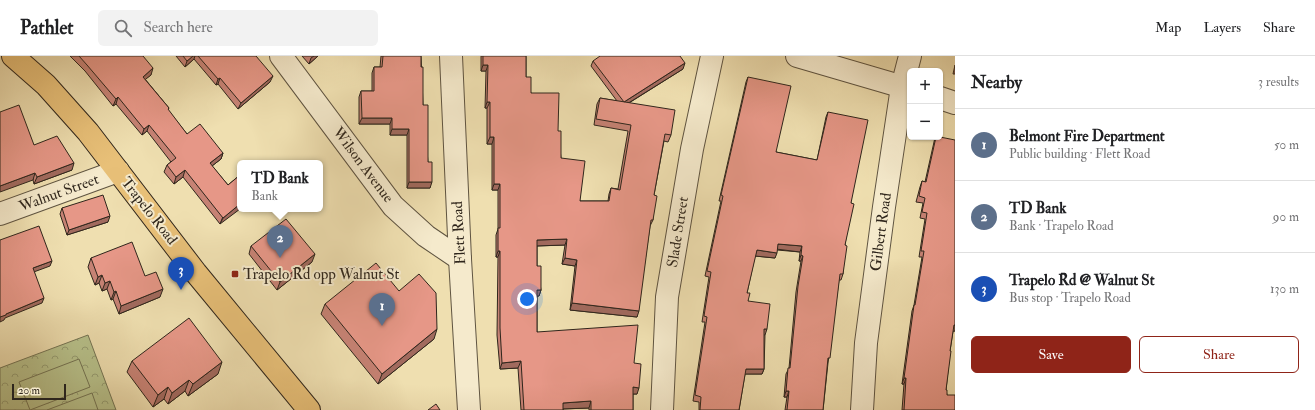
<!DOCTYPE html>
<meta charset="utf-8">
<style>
:root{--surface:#fff;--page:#f2f2f2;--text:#202124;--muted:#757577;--line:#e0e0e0;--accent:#8f2418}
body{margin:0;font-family:"IM FELL Double Pica",serif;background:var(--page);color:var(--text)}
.controls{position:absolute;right:12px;top:12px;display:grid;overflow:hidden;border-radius:6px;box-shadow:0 1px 3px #0004}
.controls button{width:36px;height:36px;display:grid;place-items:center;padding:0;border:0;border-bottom:1px solid var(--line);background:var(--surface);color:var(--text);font:20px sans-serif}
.scale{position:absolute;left:12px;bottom:10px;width:54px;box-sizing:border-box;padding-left:4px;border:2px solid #2f261c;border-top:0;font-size:11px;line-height:14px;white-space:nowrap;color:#2f261c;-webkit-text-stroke:3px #f5eacc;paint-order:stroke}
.you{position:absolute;left:527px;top:243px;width:14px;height:14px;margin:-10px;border:3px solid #fff;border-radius:50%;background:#1a73e8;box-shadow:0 0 0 6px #1a73e833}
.badge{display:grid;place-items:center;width:26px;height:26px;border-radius:50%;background:var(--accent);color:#fff;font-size:13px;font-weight:700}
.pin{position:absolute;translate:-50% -33px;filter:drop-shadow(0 1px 2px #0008)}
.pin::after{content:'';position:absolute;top:21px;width:14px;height:12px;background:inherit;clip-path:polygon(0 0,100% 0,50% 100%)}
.popup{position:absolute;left:237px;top:104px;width:86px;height:52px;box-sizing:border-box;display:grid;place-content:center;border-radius:6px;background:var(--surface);filter:drop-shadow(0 1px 3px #0005);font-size:13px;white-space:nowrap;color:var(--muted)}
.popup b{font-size:15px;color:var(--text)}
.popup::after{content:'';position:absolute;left:50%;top:100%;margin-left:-8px;border:8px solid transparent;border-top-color:var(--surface)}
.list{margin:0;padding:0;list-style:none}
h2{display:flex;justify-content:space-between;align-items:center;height:52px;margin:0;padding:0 16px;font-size:17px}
h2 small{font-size:13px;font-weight:400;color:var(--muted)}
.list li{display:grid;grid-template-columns:26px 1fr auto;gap:12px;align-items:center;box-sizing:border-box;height:72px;padding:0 16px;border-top:1px solid var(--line)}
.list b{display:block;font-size:15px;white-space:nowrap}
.list p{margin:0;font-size:13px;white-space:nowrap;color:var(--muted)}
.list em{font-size:13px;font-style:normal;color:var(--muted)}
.actions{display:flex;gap:8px;padding:12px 16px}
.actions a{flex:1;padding:9px 0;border:1px solid var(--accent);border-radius:6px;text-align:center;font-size:14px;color:var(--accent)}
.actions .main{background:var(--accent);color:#fff}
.icon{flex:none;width:22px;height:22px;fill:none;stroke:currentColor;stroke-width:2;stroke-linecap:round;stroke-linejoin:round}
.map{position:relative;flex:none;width:955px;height:354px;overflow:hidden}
header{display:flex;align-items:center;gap:24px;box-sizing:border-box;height:56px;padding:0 20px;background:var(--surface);border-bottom:1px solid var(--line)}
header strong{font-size:19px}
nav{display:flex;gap:22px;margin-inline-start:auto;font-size:14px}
.search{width:280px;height:36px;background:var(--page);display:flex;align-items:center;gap:10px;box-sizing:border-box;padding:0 14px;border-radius:6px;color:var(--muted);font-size:15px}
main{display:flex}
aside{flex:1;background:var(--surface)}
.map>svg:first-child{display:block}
</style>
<header>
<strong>Pathlet</strong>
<div class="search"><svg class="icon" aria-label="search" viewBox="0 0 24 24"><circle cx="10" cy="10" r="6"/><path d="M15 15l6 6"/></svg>Search here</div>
<nav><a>Map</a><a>Layers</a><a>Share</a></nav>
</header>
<main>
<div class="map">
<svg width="955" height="354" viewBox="0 0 955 354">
<defs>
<pattern id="park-crowns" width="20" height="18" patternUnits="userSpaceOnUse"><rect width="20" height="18" fill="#b8c28c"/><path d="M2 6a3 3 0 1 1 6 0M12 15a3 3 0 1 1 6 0" fill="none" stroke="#969d72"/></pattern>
</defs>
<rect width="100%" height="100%" fill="#efdfb0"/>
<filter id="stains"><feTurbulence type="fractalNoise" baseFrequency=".005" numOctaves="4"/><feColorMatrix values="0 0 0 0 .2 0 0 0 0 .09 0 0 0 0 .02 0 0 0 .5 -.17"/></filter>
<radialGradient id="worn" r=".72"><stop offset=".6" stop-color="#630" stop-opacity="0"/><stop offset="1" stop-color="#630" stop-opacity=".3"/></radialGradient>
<polygon fill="url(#park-crowns)" stroke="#747454" points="88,279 116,354 0,354 0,312"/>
<g fill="#b8c28c" stroke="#747454">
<polygon points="79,303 90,331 30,354 19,326"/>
<polygon points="92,337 98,354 47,354"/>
</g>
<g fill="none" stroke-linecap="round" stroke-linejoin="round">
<defs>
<g id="minor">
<polyline points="281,0 393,150 426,180 460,203"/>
<polyline points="451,0 460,203 469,354"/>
<polyline points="797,0 910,33"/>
<polyline points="940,42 955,47"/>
<polyline points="0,158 118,115"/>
<polyline points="662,354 667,241 692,93 712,0"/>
<polyline points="862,354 866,287 884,151 902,31 910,0"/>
</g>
<polyline id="major" points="13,0 46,29 88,76 196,217 309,354"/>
</defs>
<use href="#minor" stroke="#5f5441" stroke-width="24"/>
<use href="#major" stroke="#2f261c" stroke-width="24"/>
<use href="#minor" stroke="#f5eacc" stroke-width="22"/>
<use href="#major" stroke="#e8c078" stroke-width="22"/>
</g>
<g fill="#c68274" stroke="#2f261c">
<polygon points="70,0 143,0 151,19 145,23 169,52 168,54 187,78 223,97 221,103 212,110 228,129 240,119 220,168 183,121 174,128 164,116 167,109 171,106 147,75 142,79 116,48 113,50 85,15"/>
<polygon points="176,0 256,0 270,26 238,53 218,28 216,29 194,3 185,11"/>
<polygon points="302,0 318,0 309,8"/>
<polygon points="381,0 421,0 423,49 428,106 430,132 407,132 407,79 390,79 390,68 359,68 359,41 361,35 372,35 372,17 374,11 380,11"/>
<polygon points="481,0 526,0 526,21 531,37 558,75 561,102 580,145 608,145 609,138 611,132 618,133 628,75 594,69 597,48 600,42 617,45 591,10 593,5 683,13 629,47 671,79 668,86 664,85 654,139 653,164 650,170 637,261 570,254 575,210 562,208 565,189 537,190 537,210 541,234 539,240 537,240 537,276 634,307 637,338 633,338 633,354 589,354 589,352 563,353 563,354 521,354 518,312 500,313 497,279 498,201 496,201 496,179 498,173 498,134 492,134 492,88 487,88 487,52 485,52 486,15 481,15"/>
<polygon points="955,9 955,18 953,18"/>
<polygon points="748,21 776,96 817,104 826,61 828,56 851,147 845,189 843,218 841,224 839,224 828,307 823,354 785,354 787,341 784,341 786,318 789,312 796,236 801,205 799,205 800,196 777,194 775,202 755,200 747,237 748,245 765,279 764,313 762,318 745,318 739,354 699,354 699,346 693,345 705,266 702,266 709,221 705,220 721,145 719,145 746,26"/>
<polygon points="935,81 955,275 953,275 950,295 946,334 947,339 955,354 902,354 904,328 902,328 912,255 914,249 922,201 919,201 925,163 920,162 923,147 916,146 920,131 922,125 925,126 934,86"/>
<polygon points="34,89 72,114 34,128 33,124"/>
<polygon points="62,152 108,166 67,179 60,158"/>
<polygon points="251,190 312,206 277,234 249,198"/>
<polygon points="91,202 145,220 160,241 119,258 113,243 111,244 107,233 102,235 99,227 95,229 88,211"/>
<polygon points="325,248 434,283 378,328 321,258"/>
<polygon points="132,305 218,318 188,340 185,335 168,348 164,343 153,351 127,316"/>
</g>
<g fill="#a16a5e" stroke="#2f261c">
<polygon points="193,0 195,0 194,3 185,11 187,5"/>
<polygon points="314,0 318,0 309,8 311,2"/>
<polygon points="685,7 683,13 622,51 624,46"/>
<polygon points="483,9 488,9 486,15 481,15"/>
<polygon points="153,12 151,19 141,27 143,21"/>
<polygon points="273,20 270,26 238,53 241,47"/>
<polygon points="220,22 218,28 216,29 218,23"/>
<polygon points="118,41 116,48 113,50 116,43"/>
<polygon points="487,46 490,46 487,52 485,52"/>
<polygon points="362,62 392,62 390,68 359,68"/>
<polygon points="149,69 147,75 142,79 144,73"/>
<polygon points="392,73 409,73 407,79 390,79"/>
<polygon points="490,81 494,81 492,88 487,88"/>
<polygon points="223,97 221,103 208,113 210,107"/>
<polygon points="74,107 72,114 34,128 37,121"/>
<polygon points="185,114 183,121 174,128 176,121"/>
<polygon points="35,117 33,124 0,136 0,130"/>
<polygon points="409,126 432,126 430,132 407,132"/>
<polygon points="494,128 500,128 498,134 492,134"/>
<polygon points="240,148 240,153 220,168 223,162"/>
<polygon points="110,160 108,166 67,179 69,174"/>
<polygon points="567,183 565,189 534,190 537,184"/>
<polygon points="778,188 802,190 800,196 776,193"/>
<polygon points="757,194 777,197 775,202 755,200"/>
<polygon points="498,195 500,195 498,201 496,201"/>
<polygon points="315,198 312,206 277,234 280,226"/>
<polygon points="801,199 803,200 801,205 799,205"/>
<polygon points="565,202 577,204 575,210 562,208"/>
<polygon points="52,205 50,210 31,217 33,212"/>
<polygon points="102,219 99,227 95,229 98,221"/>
<polygon points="110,225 107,233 102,235 105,227"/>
<polygon points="163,233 160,241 119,258 121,250"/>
<polygon points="537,234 541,234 539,240 535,240"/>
<polygon points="116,235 113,243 111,244 114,236"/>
<polygon points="44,242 42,247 5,262 4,264 0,266 0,261 6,258"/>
<polygon points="572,247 639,255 637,261 570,254"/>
<polygon points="954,269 955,269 955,275 952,275"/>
<polygon points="437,273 434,283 378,328 382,318"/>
<polygon points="764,273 767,273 765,279 762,279"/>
<polygon points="521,305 518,312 500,313 502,307"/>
<polygon points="222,306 218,318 188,340 193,328"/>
<polygon points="746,313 764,313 762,318 743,318"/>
<polygon points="904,322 906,322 904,328 902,328"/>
<polygon points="189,324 185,335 168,348 172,337"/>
<polygon points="168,331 164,343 153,351 158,339"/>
<polygon points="633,331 639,332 637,338 631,338"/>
<polygon points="786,335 789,335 787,341 784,341"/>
<polygon points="591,345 589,352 560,353 563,347"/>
</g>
<g fill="#e69787" stroke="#2f261c">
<polygon points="79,0 143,0 153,12 143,21 169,52 168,53 187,78 200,68 223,97 210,107 228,129 240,119 240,148 223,162 185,114 176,121 167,109 176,102 149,69 144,73 118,41 116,43 87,9"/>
<polygon points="183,0 193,0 187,5"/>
<polygon points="198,0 256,0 273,20 241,47 220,22 218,23"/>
<polygon points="383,0 421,0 421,11 423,11 423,49 428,49 428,106 432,106 432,126 409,126 409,73 392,73 392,62 362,62 361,35 374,35 374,11 382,11"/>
<polygon points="483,0 526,0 526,21 531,21 531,37 559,37 558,75 561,75 561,102 585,105 580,145 609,145 611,132 620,134 631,69 596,63 600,42 675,54 671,79 665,78 654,139 657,140 653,164 651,164 639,255 572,247 577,204 565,202 567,183 537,184 537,210 541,210 541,234 537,234 537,276 638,269 634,307 641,308 639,332 633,331 633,354 591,354 591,345 563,347 563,354 524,354 521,305 502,307 500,272 500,195 498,195 498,172 500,172 500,128 494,128 494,81 490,81 490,46 487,46 488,9 483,9"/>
<polygon points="600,0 680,0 685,7 624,46 593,5"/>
<polygon points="748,21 791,30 776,96 817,104 828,56 868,64 851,147 854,148 845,189 847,190 843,218 840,218 830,302 828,302 823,354 787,354 789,335 786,335 788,312 790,312 798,230 803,200 801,199 802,190 778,188 777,197 757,194 747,237 750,237 748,245 770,248 767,273 764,273 764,313 746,313 739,354 700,354 701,341 695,339 707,261 704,260 711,216 707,215 723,140 721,139"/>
<polygon points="19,49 34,89 57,80 74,107 37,121 35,117 0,130 0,56"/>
<polygon points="936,81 940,81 955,84 955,269 954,269 950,295 951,295 946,334 947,334 947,339 955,339 955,354 904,354 906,322 904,322 914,249 915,249 924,195 921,195 927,157 922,156 925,142 919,140 922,125 926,126"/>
<polygon points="103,139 110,160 69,174 62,152"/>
<polygon points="286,163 315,198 280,226 251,190"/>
<polygon points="39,170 52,205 33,212 44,242 6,258 6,259 0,261 0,184"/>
<polygon points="132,186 145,220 156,216 163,233 121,250 116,235 114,236 110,225 105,227 102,219 98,221 91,202"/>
<polygon points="376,207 399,235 419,218 436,237 437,273 382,318 325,248"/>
<polygon points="189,262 222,306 193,328 189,324 172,337 168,331 158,339 132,305"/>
<polygon points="436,348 440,354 428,354"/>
</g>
<rect fill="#8f2418" stroke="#f5eacc" stroke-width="1.5" x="231" y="214" width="8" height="8" rx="2"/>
<g text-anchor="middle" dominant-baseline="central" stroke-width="4" stroke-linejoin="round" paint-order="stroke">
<g font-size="15" fill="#2f261c" stroke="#f5eacc">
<text transform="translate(363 109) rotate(53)">Wilson Avenue</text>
<text transform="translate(59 137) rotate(-20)">Walnut Street</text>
<text transform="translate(149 155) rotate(52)">Trapelo Road</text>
<text transform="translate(678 176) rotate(-81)">Slade Street</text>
<text transform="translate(881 176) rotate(-82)">Gilbert Road</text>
<text transform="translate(459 177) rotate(-93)">Flett Road</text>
</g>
<g font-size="15" fill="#2f261c" stroke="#f5eacc" text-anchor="start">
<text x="243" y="218">Trapelo Rd opp Walnut St</text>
</g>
</g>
<rect width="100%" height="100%" filter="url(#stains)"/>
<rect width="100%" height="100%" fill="url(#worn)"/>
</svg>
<div class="controls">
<button>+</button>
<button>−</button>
</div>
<div class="scale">20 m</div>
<div class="you"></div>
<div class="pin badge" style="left:382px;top:270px;background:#5c6f8a">1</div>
<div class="pin badge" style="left:280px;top:202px;background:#5c6f8a">2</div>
<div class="popup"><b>TD Bank</b>Bank</div>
<div class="pin badge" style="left:181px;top:234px;background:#1a4fb4">3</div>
</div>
<aside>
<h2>Nearby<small>3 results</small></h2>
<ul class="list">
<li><span class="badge" style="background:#5c6f8a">1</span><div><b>Belmont Fire Department</b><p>Public building · Flett Road</p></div><em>50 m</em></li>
<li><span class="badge" style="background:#5c6f8a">2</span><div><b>TD Bank</b><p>Bank · Trapelo Road</p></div><em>90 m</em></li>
<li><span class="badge" style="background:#1a4fb4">3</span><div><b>Trapelo Rd @ Walnut St</b><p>Bus stop · Trapelo Road</p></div><em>130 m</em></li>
</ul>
<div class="actions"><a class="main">Save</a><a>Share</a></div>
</aside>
</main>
